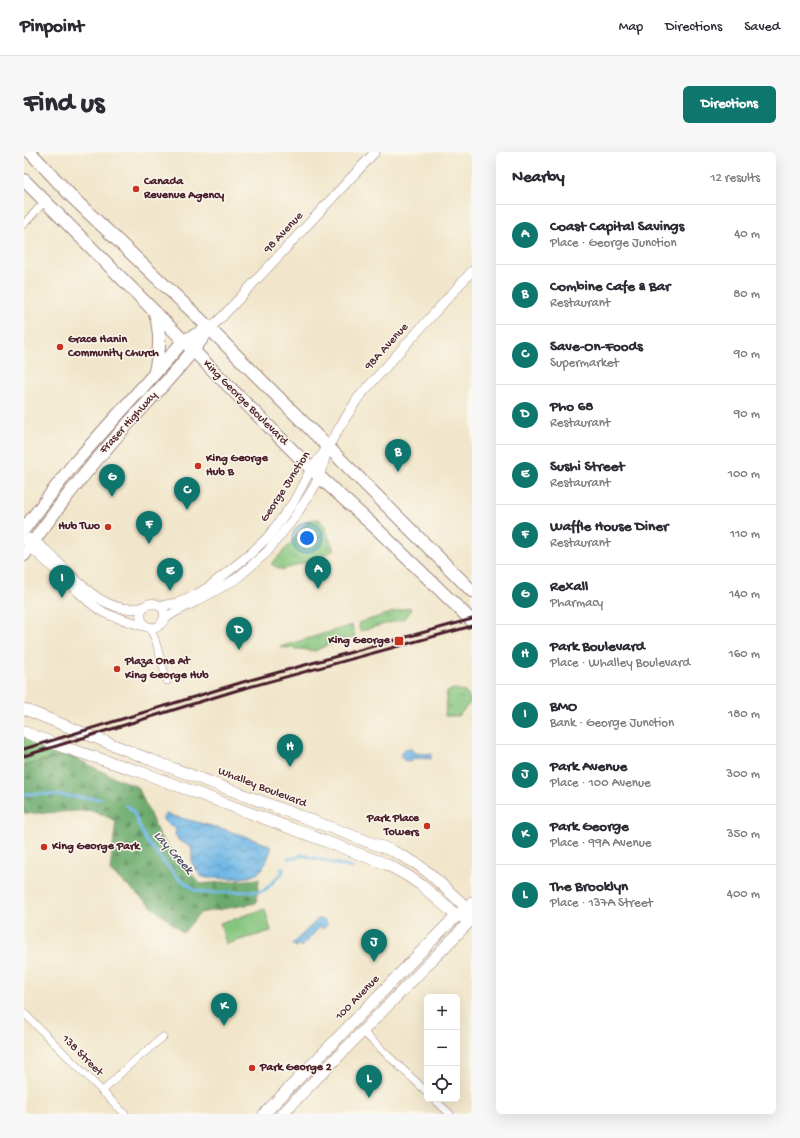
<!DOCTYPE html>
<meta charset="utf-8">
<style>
:root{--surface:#fff;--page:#f7f7f7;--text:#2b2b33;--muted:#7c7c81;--line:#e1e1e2;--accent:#0f766e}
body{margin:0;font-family:"Gochi Hand",sans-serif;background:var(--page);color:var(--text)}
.controls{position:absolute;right:12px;bottom:12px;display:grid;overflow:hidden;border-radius:6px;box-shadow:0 4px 16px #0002}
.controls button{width:36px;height:36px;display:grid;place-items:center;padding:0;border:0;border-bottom:1px solid var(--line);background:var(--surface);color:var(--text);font:20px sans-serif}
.you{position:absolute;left:283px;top:386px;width:14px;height:14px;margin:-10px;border:3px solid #fff;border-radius:50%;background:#1a73e8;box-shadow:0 0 0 6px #1a73e833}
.badge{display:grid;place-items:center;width:26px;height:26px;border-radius:50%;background:var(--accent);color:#fff;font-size:13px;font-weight:700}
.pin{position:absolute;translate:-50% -33px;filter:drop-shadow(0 1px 2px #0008)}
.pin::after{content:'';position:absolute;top:21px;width:14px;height:12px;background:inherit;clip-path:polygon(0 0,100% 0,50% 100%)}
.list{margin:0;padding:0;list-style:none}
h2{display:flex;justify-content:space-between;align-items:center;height:52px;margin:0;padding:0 16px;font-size:17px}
h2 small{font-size:13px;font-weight:400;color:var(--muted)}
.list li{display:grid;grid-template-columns:26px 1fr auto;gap:12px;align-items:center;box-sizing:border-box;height:60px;padding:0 16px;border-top:1px solid var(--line)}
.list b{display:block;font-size:15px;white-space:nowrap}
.list p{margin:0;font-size:13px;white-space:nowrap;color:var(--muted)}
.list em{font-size:13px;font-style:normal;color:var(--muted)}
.icon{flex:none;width:22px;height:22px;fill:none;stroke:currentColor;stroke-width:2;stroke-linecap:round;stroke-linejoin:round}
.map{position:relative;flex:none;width:448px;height:962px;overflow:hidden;border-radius:6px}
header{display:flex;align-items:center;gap:24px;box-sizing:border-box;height:56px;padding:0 20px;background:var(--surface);border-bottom:1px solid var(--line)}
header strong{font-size:19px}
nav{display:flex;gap:22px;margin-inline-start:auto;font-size:14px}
.intro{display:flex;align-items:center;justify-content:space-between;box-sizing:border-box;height:96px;padding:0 24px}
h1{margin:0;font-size:28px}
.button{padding:10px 18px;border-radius:6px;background:var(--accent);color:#fff;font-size:14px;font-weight:700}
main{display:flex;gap:24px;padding:0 24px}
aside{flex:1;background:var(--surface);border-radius:6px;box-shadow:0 4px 16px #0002}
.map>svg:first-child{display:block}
</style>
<header>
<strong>Pinpoint</strong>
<nav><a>Map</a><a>Directions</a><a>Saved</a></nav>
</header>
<div class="intro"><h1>Find us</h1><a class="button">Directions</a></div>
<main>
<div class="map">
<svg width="448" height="962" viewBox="0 0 448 962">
<defs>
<pattern id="grass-tufts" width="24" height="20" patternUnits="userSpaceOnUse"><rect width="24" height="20" fill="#84c57d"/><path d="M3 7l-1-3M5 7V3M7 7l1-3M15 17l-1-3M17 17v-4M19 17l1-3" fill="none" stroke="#6e9f67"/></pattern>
<pattern id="forest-firs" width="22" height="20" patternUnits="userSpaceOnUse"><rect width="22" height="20" fill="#6baa6c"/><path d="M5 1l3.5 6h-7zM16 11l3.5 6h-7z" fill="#5a8a59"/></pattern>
<pattern id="water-waves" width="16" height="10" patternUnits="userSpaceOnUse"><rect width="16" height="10" fill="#6fb7e6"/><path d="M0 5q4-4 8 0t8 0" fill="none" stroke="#5d94bb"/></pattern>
</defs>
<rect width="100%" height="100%" fill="#fbf7ec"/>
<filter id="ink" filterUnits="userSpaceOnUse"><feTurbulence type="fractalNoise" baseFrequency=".025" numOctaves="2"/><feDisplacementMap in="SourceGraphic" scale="8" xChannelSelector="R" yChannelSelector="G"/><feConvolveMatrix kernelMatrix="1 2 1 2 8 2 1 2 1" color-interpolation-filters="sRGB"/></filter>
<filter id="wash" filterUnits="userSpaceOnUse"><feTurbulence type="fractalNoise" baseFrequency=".012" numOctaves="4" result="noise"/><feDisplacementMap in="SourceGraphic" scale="16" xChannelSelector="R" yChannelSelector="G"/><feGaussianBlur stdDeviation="0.9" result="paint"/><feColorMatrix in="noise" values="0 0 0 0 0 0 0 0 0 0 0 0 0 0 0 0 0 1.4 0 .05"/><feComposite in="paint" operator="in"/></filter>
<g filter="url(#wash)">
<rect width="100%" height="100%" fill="#f1e6cb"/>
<g fill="url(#grass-tufts)" stroke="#677254">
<polygon points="295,367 300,374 310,398 295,406 258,418 247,412 268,390 284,368"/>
<polygon points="386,455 387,459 380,467 336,479 334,471"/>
<polygon points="328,473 331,485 301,494 291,499 256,495"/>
<path d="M429,537c10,0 15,4 18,13l-13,14h-13l2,-24z"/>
<polygon points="0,584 43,602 0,614"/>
</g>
<polygon fill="url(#forest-firs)" stroke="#5a644c" points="43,602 87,624 114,635 135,683 176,732 235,727 232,751 176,761 159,781 86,719 92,669 68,658 21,661 0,661 0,614"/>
<polygon fill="#84c57d" stroke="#677254" points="241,757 247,779 202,792 196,771"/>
<g fill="url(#water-waves)" stroke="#5c6b88">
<path d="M384,596l3,1 4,4 17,1 -1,5 -17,-1 -4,4c-6,-1 -8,-2 -9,-8l4,-5z"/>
<path d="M142,662l61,16 42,15 2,2v3c-3,7 -6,17 -12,22 -9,9 -39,6 -53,6l-5,-2 -9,-13v-12l-2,-5 -11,-5 -4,-7 1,-4c-3,-5 -10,-6 -13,-10v-3z"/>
<polygon points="295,766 298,768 299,767 304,772 299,777 296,775 277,795 274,792 272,795 268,792"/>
</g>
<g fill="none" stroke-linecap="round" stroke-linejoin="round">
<g stroke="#6fb7e6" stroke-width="3">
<polyline points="0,642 19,642 76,647"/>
<polyline points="102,653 109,659 122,689 153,725 171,738 182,741 238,739 242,737 259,720 259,717 257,717"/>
<polyline points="264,706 271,706 278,703 328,716"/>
</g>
</g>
</g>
<g filter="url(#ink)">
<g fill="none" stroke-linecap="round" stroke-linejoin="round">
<defs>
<g id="minor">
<polyline points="0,72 21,49"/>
<polyline points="125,475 131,487 143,529"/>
<polyline points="0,861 101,962"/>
<polyline points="338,879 403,940"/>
<polyline points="78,940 102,916 139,885"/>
<polyline points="410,947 426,962"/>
</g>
<g id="tertiary">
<polyline points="185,177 199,164 351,0"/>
<path d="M5,386c8,4 15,11 22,17 24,23 55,63 92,52"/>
<path d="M0,387l6,8c15,13 30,27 44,41 10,9 19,19 31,25 6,3 44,15 49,15 5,-1 9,-5 10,-10 1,-5 0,-9 -3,-11 -13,-11 -28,6 -16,18"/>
<polyline points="136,454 153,451 173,442 186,434 225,403 244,385 269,351 287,317 304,295 317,273 334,246 448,119"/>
<polyline points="140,467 151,460 173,449 212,427 243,400 270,366 289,337 295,325 303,300"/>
</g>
<g id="secondary">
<polyline points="0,557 127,608 369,699 393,712 406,722 442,755 448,766"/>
<polyline points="0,580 42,596 117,620 362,712 384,724 397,733 433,764 448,767"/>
<polyline points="240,962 420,776 448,750"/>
<polyline points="258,962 448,767"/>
</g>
<g id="primary">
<polyline points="6,0 49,46 175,166 448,439"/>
<polyline points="0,28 287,317 354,378 448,469"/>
<path d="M131,219c5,-21 6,-36 0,-58"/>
<polyline points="0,377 48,314 149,201 159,189 184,177"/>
<path d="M0,403c25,-36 53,-73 82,-106 34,-41 73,-77 103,-120"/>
</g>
</defs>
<use href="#minor" stroke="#9e827b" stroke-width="8"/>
<use href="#tertiary" stroke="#9e827b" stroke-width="10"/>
<use href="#secondary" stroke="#9e827b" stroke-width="12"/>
<use href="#primary" stroke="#9e827b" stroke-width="14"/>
<use href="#minor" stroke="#fff" stroke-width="7"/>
<use href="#tertiary" stroke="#fff" stroke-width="9"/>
<use href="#secondary" stroke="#fff" stroke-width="11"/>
<use href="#primary" stroke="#fff" stroke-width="12"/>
<g stroke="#4a1f2b" stroke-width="3">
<polyline points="0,597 219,530 448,467"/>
<polyline points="0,604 214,538 448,474"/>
</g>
</g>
</g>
<g fill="#c8321e" stroke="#fbf7ec" stroke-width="1.5">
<circle cx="112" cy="37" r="4"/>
<circle cx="36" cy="195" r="4"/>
<circle cx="174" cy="314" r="4"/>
<circle cx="84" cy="375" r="4"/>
<rect x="370" y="484" width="10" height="10" rx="2"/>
<circle cx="93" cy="517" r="4"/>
<circle cx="403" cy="674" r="4"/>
<circle cx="20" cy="695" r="4"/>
<circle cx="228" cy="916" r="4"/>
</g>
<g text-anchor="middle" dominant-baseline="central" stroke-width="3" stroke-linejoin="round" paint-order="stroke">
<g font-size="12" font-weight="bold" fill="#4a1f2b" stroke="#fbf7ec" text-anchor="start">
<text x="120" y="30">Canada<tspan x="120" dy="14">Revenue Agency</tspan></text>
<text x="44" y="188">Grace Hanin<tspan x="44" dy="14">Community Church</tspan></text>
<text x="182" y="307">King George<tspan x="182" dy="14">Hub B</tspan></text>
<text x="76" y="375" text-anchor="end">Hub Two</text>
<text x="366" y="489" text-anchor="end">King George</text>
<text x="101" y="510">Plaza One At<tspan x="101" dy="14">King George Hub</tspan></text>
<text x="395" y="667" text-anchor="end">Park Place<tspan x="395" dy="14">Towers</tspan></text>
<text x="28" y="695">King George Park</text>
<text x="236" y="916">Park George 2</text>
</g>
<g font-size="12" fill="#4a1f2b" stroke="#fbf7ec">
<text transform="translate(260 81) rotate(-47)">98 Avenue</text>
<text transform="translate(363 195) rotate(-48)">98A Avenue</text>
<text transform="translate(221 251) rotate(45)">King George Boulevard</text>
<text transform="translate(105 271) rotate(-48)">Fraser Highway</text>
<text transform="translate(262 335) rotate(-57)">George Junction</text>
<text transform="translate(238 636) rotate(21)">Whalley Boulevard</text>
<text transform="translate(334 846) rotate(-46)">100 Avenue</text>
<text transform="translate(58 904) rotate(45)">138 Street</text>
</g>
<g font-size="13" font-style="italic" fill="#57546c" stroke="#fbf7ec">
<text transform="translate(149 701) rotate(48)">Lay Creek</text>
</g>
</g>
</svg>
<div class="controls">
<button>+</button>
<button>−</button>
<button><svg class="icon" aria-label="locate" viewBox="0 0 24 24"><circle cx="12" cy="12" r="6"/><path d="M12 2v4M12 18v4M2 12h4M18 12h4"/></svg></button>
</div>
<div class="you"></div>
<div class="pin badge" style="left:294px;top:437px">A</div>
<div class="pin badge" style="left:374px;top:320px">B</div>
<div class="pin badge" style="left:163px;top:358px">C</div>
<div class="pin badge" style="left:215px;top:498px">D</div>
<div class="pin badge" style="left:146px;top:439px">E</div>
<div class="pin badge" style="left:125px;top:392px">F</div>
<div class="pin badge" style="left:88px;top:345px">G</div>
<div class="pin badge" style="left:266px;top:615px">H</div>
<div class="pin badge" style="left:38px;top:446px">I</div>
<div class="pin badge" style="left:350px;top:810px">J</div>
<div class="pin badge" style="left:200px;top:874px">K</div>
<div class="pin badge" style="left:345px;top:946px">L</div>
</div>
<aside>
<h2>Nearby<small>12 results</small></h2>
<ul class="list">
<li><span class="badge">A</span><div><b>Coast Capital Savings</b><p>Place · George Junction</p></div><em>40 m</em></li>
<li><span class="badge">B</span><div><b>Combine Cafe &amp; Bar</b><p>Restaurant</p></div><em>80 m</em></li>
<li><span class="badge">C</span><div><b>Save-On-Foods</b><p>Supermarket</p></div><em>90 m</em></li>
<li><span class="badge">D</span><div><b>Pho 68</b><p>Restaurant</p></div><em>90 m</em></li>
<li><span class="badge">E</span><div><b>Sushi Street</b><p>Restaurant</p></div><em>100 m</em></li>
<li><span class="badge">F</span><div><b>Waffle House Diner</b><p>Restaurant</p></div><em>110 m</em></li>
<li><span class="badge">G</span><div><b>Rexall</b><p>Pharmacy</p></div><em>140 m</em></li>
<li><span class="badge">H</span><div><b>Park Boulevard</b><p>Place · Whalley Boulevard</p></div><em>160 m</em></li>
<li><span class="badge">I</span><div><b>BMO</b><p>Bank · George Junction</p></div><em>180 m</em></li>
<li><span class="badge">J</span><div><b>Park Avenue</b><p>Place · 100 Avenue</p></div><em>300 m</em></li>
<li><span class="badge">K</span><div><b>Park George</b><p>Place · 99A Avenue</p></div><em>350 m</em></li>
<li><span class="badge">L</span><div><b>The Brooklyn</b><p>Place · 137A Street</p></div><em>400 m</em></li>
</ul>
</aside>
</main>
